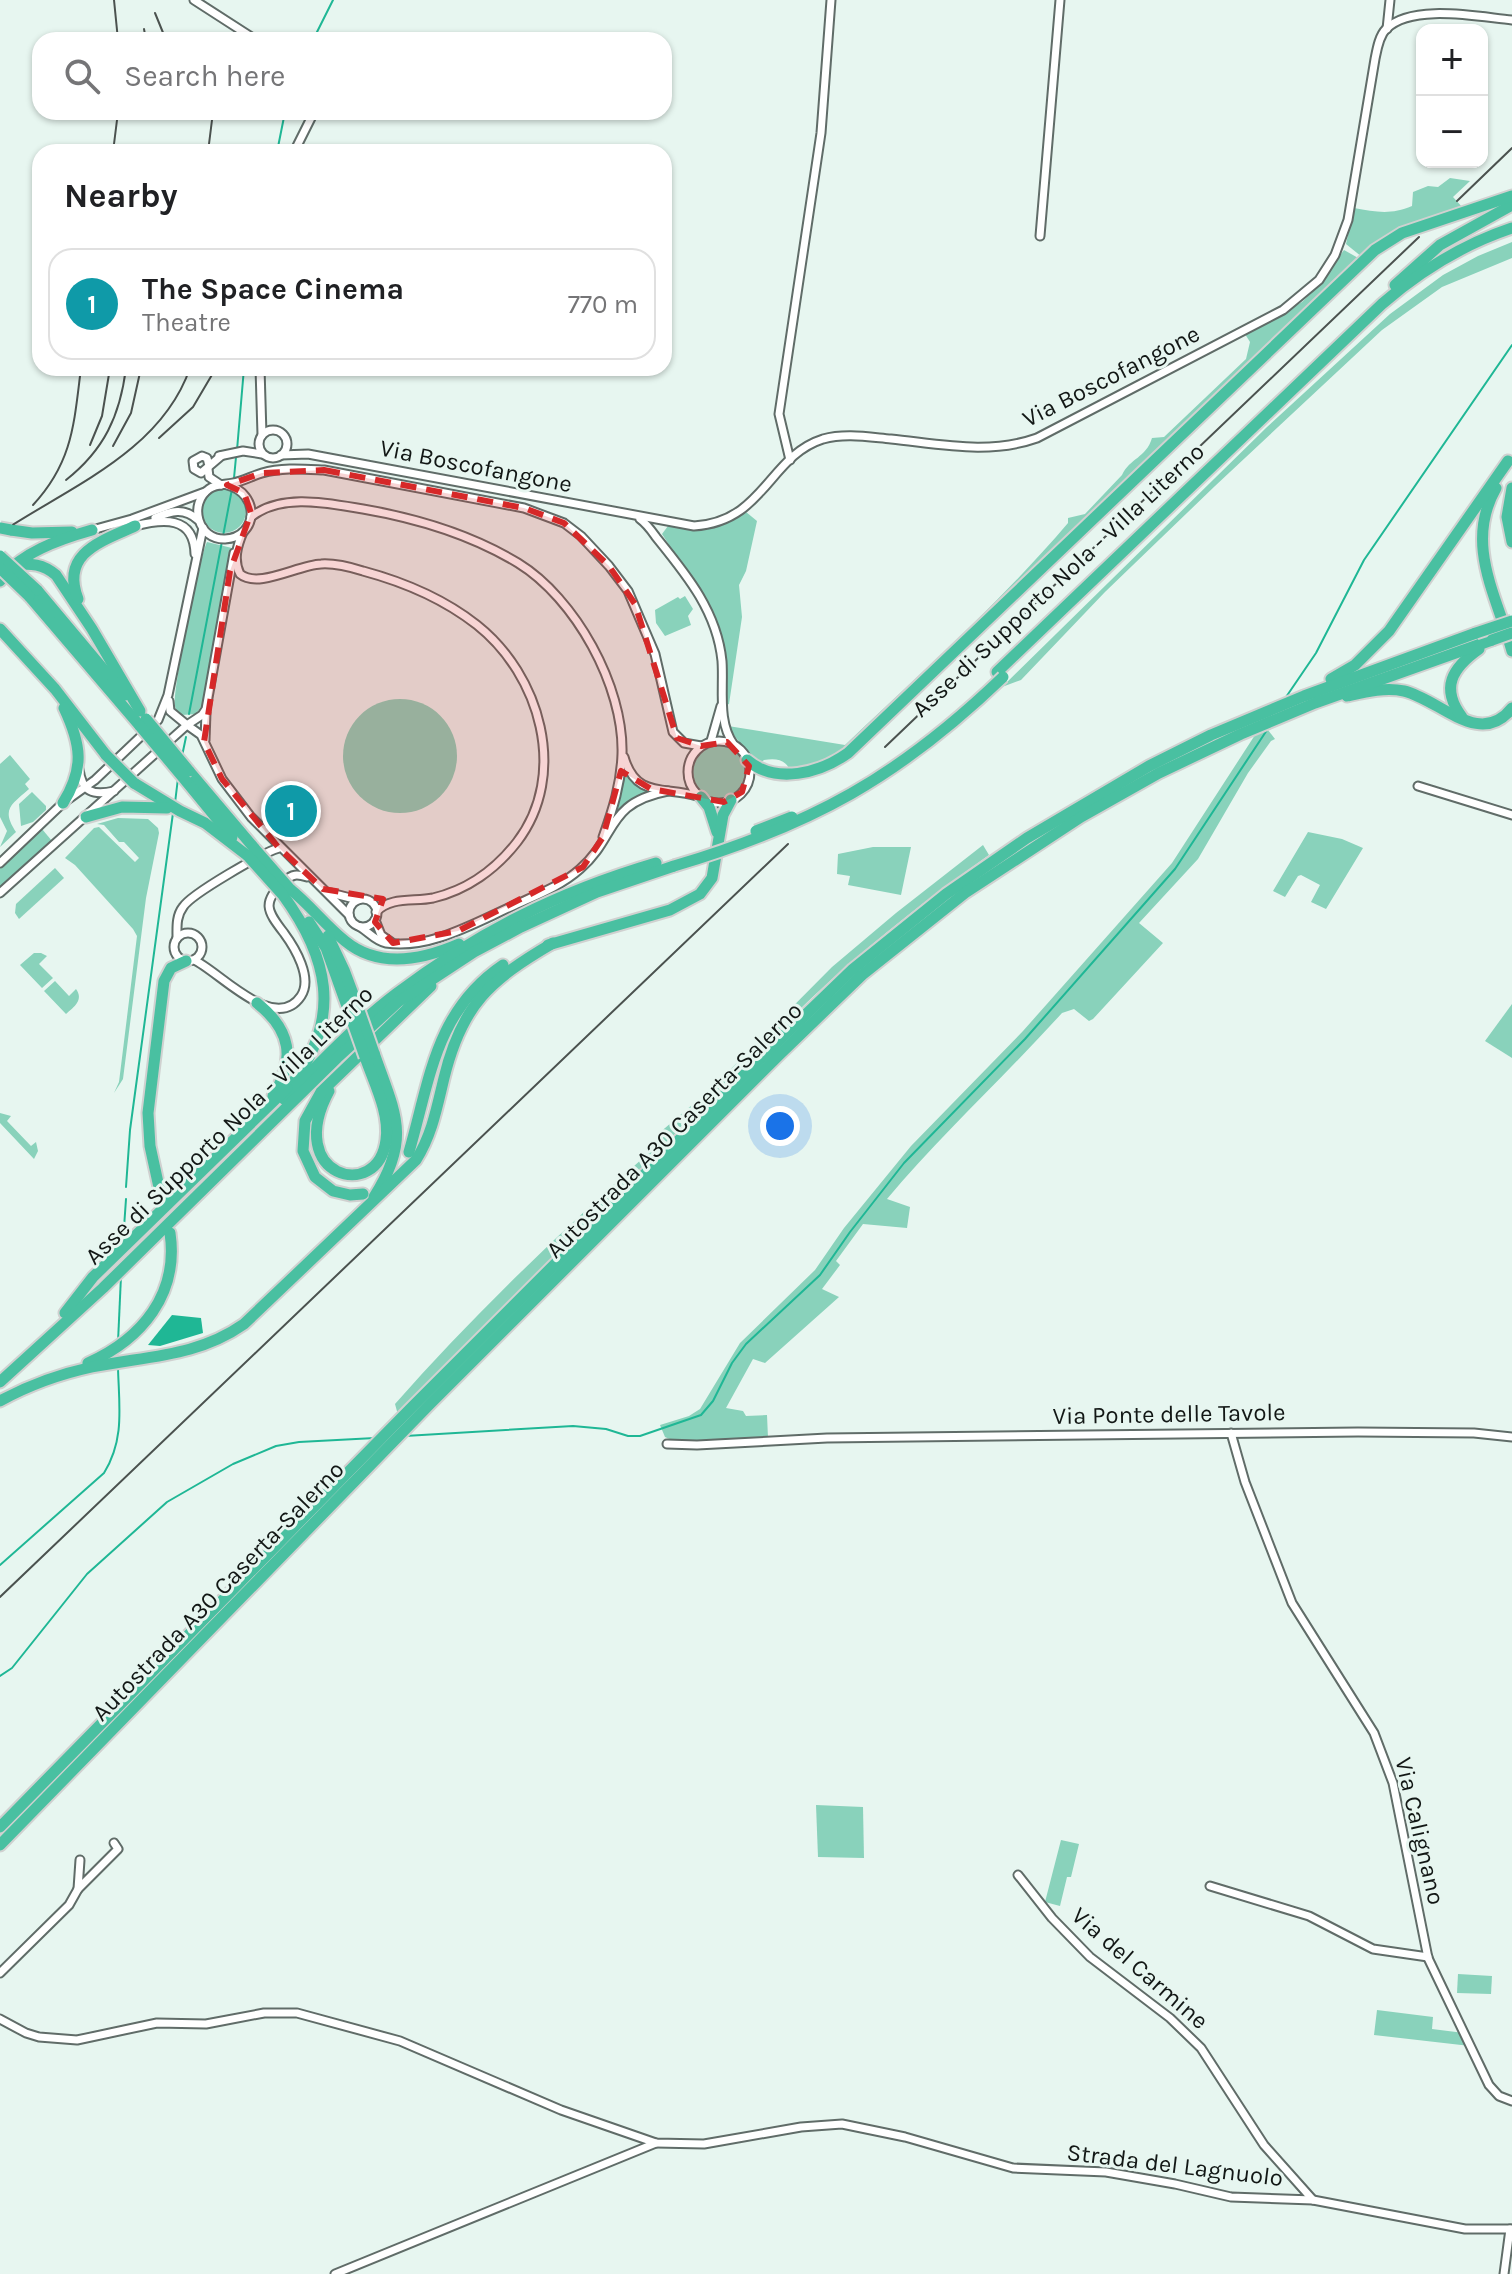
<!DOCTYPE html>
<meta charset="utf-8">
<style>
:root{--surface:#fff;--page:#f6f6f6;--text:#202124;--muted:#757577;--line:#e0e0e0;--accent:#b7439c}
body{margin:0;font-family:Karla,sans-serif;background:var(--page);color:var(--text)}
.controls{position:absolute;right:24px;top:24px;display:grid;overflow:hidden;border-radius:16px;box-shadow:0 2px 6px #0004}
.controls button{width:72px;height:72px;display:grid;place-items:center;padding:0;border:0;border-bottom:2px solid var(--line);background:var(--surface);color:var(--text);font:40px sans-serif}
.you{position:absolute;left:780px;top:1126px;width:28px;height:28px;margin:-20px;border:6px solid #fff;border-radius:50%;background:#1a73e8;box-shadow:0 0 0 12px #1a73e833}
.badge{display:grid;place-items:center;width:52px;height:52px;border-radius:50%;background:var(--accent);color:#fff;font-size:26px;font-weight:700}
.pin{position:absolute;translate:-50% -50%;border:4px solid #fff;box-shadow:0 2px 8px #0006}
.list{margin:0;padding:0;list-style:none}
h2{display:flex;justify-content:space-between;align-items:center;height:104px;margin:0;padding:0 32px;font-size:34px}
h2 small{font-size:26px;font-weight:400;color:var(--muted)}
.list li{display:grid;grid-template-columns:52px 1fr auto;gap:24px;align-items:center;box-sizing:border-box;height:112px;margin:0 16px 16px;padding:0 16px;border:2px solid var(--line);border-radius:24px}
.list b{display:block;font-size:30px;white-space:nowrap}
.list p{margin:0;font-size:26px;white-space:nowrap;color:var(--muted)}
.list em{font-size:26px;font-style:normal;color:var(--muted)}
.icon{flex:none;width:44px;height:44px;fill:none;stroke:currentColor;stroke-width:2;stroke-linecap:round;stroke-linejoin:round}
.map{position:relative;flex:none;width:1512px;height:2274px;overflow:hidden}
.search{position:absolute;background:var(--surface);box-shadow:0 2px 6px #0004;left:32px;top:32px;width:640px;height:88px;display:flex;align-items:center;gap:20px;box-sizing:border-box;padding:0 28px;border-radius:24px;color:var(--muted);font-size:30px}
.panel{position:absolute;background:var(--surface);box-shadow:0 2px 6px #0004;left:32px;top:144px;width:640px;height:232px;border-radius:24px}
.map>svg:first-child{display:block}
</style>
<div class="map">
<svg width="1512" height="2274" viewBox="0 0 1512 2274">
<rect width="100%" height="100%" fill="#e7f6f0"/>
<g fill="#89d2bb">
<path d="M1450,178l20,3 -17,16 10,11c-42,14 -67,18 -101,49l-16,-13 8,-36c22,4 37,7 58,-2l1,-14 15,-6 10,1z"/>
<polygon points="1512,242 1512,258 1442,287 1382,330 1215,486 1105,592 1021,680 1002,687 1267,427 1390,314 1443,275 1478,256"/>
<path d="M1344,250l16,9 -501,480 -34,23 -35,8c-5,-11 -15,-12 -26,-10l-5,4c-5,-4 -29,-32 -31,-38l117,19c76,-72 155,-142 223,-222v-5l17,-4 37,-39c8,-17 24,-17 30,-37l12,-1 82,-78 4,-17 -5,-8 57,-32 13,-13z"/>
<circle cx="224" cy="511" r="22"/>
<path d="M746,512l11,9 -11,50 -7,14 3,32 -13,87 -3,1 -3,-58 -11,-36 -50,-77 6,-8c29,5 53,3 78,-14z"/>
<path d="M207,542l25,6 -30,157 -6,9 -14,1c-4,-3 -6,-3 -7,-9 -3,-14 25,-152 32,-164z"/>
<polygon points="685,596 693,609 688,616 691,625 665,636 656,623 655,610 678,597 680,599"/>
<circle cx="400" cy="756" r="57"/>
<path d="M1268,730l7,9 -4,2 -23,32 -50,86 -59,64 24,20 -70,76 -4,2 -15,-12 -12,4c-57,63 -120,121 -175,186l23,8 -3,21 -44,-4 -27,37 4,4 -18,24 17,8 -74,66 -12,-4 -27,49 17,3 3,5 21,-1 1,23c-27,1 -81,11 -103,-1l-5,-12 29,-9 11,-7 40,-66 75,-73 29,-42 67,-82 112,-115 149,-168 83,-128z"/>
<circle cx="719" cy="772" r="26"/>
<path d="M10,755l20,24 -5,5 4,5c-18,16 -28,20 -13,43l-16,15 7,-16 -7,-14v-53z"/>
<polygon points="624,765 634,783 652,792 628,803 612,819 617,806"/>
<polygon points="32,792 46,806 46,810 33,822 21,826 19,804"/>
<polygon points="118,818 148,819 158,828 159,833 146,898 123,1079 114,1093 119,1082 137,936 133,929 75,865 65,858 94,828 99,827 135,862 139,858 124,842 119,842 104,825 97,824"/>
<polygon points="42,829 52,841 0,889 0,868"/>
<polygon points="1308,832 1342,839 1363,848 1326,909 1311,902 1320,885 1301,875 1298,876 1285,897 1273,891"/>
<path d="M983,845l6,10c-55,39 -108,80 -158,125 -45,41 -88,86 -131,129l-11,7 -13,17 -278,282 -3,-11c80,-91 170,-176 260,-257l3,-13 34,-29 4,-1 136,-137 64,-54z"/>
<polygon points="873,847 911,847 901,895 848,885 850,876 837,874 838,854"/>
<polygon points="55,868 64,878 19,919 15,913 16,904"/>
<polygon points="34,953 41,953 47,956 39,964 53,978 42,988 20,965"/>
<path d="M55,981l14,15 7,-7c8,11 -2,18 -10,25l-22,-23z"/>
<polygon points="1512,1004 1512,1058 1485,1041"/>
<polygon points="0,1113 11,1116 7,1121 31,1146 36,1142 38,1151 34,1159 0,1123"/>
<polygon points="816,1805 863,1807 864,1858 818,1857"/>
<polygon points="1061,1840 1079,1844 1071,1877 1067,1877 1060,1906 1045,1902"/>
<polygon points="1458,1974 1492,1976 1491,1994 1457,1993"/>
<polygon points="1377,2010 1433,2017 1432,2029 1464,2033 1470,2046 1374,2035"/>
</g>
<polygon fill="#1fb795" points="172,1315 201,1318 203,1333 160,1346 148,1345"/>
<g fill="none" stroke-linecap="round" stroke-linejoin="round">
<g stroke="#1fb795" stroke-width="2">
<polyline points="313,40 333,0"/>
<polyline points="277,152 285,112"/>
<polyline points="237,450 244,368"/>
<polyline points="234,478 236,457"/>
<polyline points="1284,700 1316,653 1364,560 1512,345"/>
<polyline points="189,714 232,489"/>
<polyline points="182,756 186,737"/>
<polyline points="175,803 178,778"/>
<polyline points="126,1187 130,1130 173,813"/>
<polyline points="123,1242 126,1199"/>
<polyline points="118,1342 121,1276"/>
<polyline points="405,1436 573,1426 606,1429 628,1436 640,1436 701,1415 713,1401 732,1363 746,1344 820,1275 850,1232 904,1163 1025,1039 1175,869 1267,730"/>
<path d="M0,1565l104,-92c21,-34 15,-67 14,-105"/>
<polyline points="0,1676 12,1668 87,1574 167,1502 233,1464 276,1446 299,1442 375,1438"/>
</g>
<defs>
<g id="minor">
<polyline points="194,0 256,40"/>
<polyline points="1387,29 1390,0"/>
<polyline points="294,152 314,112"/>
<polyline points="1040,236 1060,0"/>
<polyline points="260,368 262,435"/>
<circle cx="273" cy="444" r="14"/>
<path d="M281,455l27,-1 386,72c70,-4 75,-70 129,-87 22,-6 45,-2 68,0 49,5 98,16 146,-1l246,-128 36,-30 16,-25 13,-35 27,-161c2,-10 4,-23 11,-30 26,-26 93,-12 126,-9"/>
<polyline points="219,456 243,451 262,454"/>
<polyline points="790,460 779,414 821,133 831,0"/>
<polyline points="209,466 207,458 202,456 193,461 194,469 201,473 221,456"/>
<polyline points="208,469 209,477 221,485"/>
<path d="M227,485c33,8 32,52 -2,54 -27,1 -37,-35 -16,-50 7,-5 15,-4 24,-6 10,-2 19,-7 29,-10 20,-6 42,-4 62,-3l200,38 40,15 17,13 28,30 19,25 27,63 18,78 11,11 17,3"/>
<path d="M251,517c30,-24 76,-14 112,-8 52,9 109,26 155,54 57,35 106,123 104,191 -1,30 -9,55 -19,83"/>
<path d="M155,518c16,-7 29,-11 43,2"/>
<path d="M640,519c7,5 11,11 16,18 30,37 61,74 66,124 2,27 -5,61 12,84"/>
<path d="M135,526c27,-7 59,-11 60,28"/>
<polyline points="92,530 132,519 205,492"/>
<path d="M243,532c-6,14 -10,28 -3,42 18,15 58,-9 81,-10 14,-1 29,3 42,7 41,11 81,28 114,54 63,50 92,149 40,217 -21,27 -50,48 -84,56 -19,4 -42,-2 -57,14"/>
<polyline points="169,701 170,711 187,725 202,715 206,709 234,553"/>
<polyline points="205,740 206,712"/>
<polyline points="711,741 721,706"/>
<circle cx="719" cy="772" r="31"/>
<path d="M624,757c12,42 41,29 73,39"/>
<path d="M79,769c3,23 14,27 35,22"/>
<polyline points="1418,786 1512,815"/>
<polyline points="0,863 63,803 95,780 158,720 168,695 203,528"/>
<polyline points="0,893 187,725 201,735 222,779 251,817 349,915"/>
<polyline points="331,893 358,900"/>
<circle cx="363" cy="913" r="14"/>
<polyline points="375,920 381,935 391,942"/>
<path d="M360,927c9,5 15,14 26,16 44,7 90,-21 129,-38 22,-10 46,-19 65,-36 38,-33 25,-66 88,-78"/>
<circle cx="188" cy="947" r="14"/>
<path d="M177,938c0,-11 -1,-22 6,-31 8,-13 81,-55 96,-59"/>
<path d="M194,960c25,11 81,75 107,36 12,-18 -6,-48 -17,-63 -17,-22 -23,-31 1,-52 7,-7 12,-7 22,-4"/>
<polyline points="1231,1433 1245,1482 1292,1603 1374,1733 1393,1783 1428,1958 1489,2085 1499,2096 1512,2101"/>
<polyline points="667,1444 697,1445 827,1438 1358,1432 1474,1433 1512,1437"/>
<polyline points="80,1860 78,1889 118,1849 114,1843"/>
<polyline points="1018,1875 1052,1918 1090,1957 1170,2018 1201,2048 1264,2145 1313,2200"/>
<polyline points="1210,1886 1309,1916 1373,1949 1428,1957"/>
<polyline points="0,1973 69,1905 78,1889"/>
<polyline points="0,2019 26,2033 39,2037 77,2040 157,2023 206,2024 264,2013 297,2013 400,2041 561,2110 656,2143 704,2144 801,2127 842,2124 905,2137 1013,2168 1106,2172 1175,2184 1231,2197 1313,2200 1465,2229 1512,2229"/>
<polyline points="335,2274 656,2143"/>
<polyline points="1504,2274 1510,2229"/>
</g>
<g id="highway">
<polyline points="1395,285 1440,245 1512,205"/>
<path d="M1496,488c-32,56 1,108 16,163"/>
<polyline points="1512,488 1507,517 1512,542"/>
<polyline points="11,530 32,533 72,532"/>
<path d="M15,565c16,-2 28,-1 41,10l36,54 48,82"/>
<path d="M0,581c19,-28 60,-42 92,-51"/>
<polyline points="37,590 125,695"/>
<polyline points="29,596 140,726"/>
<path d="M78,599c-18,-46 24,-58 57,-73"/>
<polyline points="0,629 55,689 106,755"/>
<path d="M997,672l385,-368c38,-33 82,-60 130,-76"/>
<polyline points="1331,679 1355,665 1389,631 1508,461"/>
<path d="M1347,696c18,-4 38,-9 57,-5 35,8 76,58 108,17"/>
<path d="M1462,717c-22,-29 -10,-49 17,-68"/>
<path d="M747,760c29,25 73,13 101,-7l527,-503 27,-17 110,-37"/>
<polyline points="189,771 255,849"/>
<polyline points="186,781 232,837"/>
<polyline points="134,783 180,811 205,823 248,856"/>
<polyline points="701,797 709,807 717,832"/>
<path d="M63,803c22,-35 18,-59 1,-95"/>
<polyline points="86,817 122,807 167,808"/>
<path d="M290,889c20,16 35,36 55,52 34,28 77,19 114,3"/>
<path d="M283,895c45,62 59,121 11,186"/>
<polyline points="309,922 326,948 348,1009"/>
<polyline points="328,936 344,970 356,1002"/>
<polyline points="548,945 670,910 700,894 712,878 723,815 731,800"/>
<path d="M257,1003c34,27 39,56 16,93"/>
<path d="M374,1053c21,60 38,85 0,144"/>
<path d="M329,1091c-46,86 49,112 57,49 4,-27 -12,-57 -21,-83"/>
<path d="M284,1099c36,-36 71,-74 112,-105 82,-62 162,-102 260,-131"/>
<path d="M409,1152c21,-72 26,-141 94,-187"/>
<polyline points="363,1194 350,1195 333,1191 315,1177 303,1151 305,1121 321,1092 431,986"/>
<polyline points="162,1201 150,1146 148,1113 164,981 171,968 186,961"/>
<polyline points="65,1313 93,1277 287,1088"/>
<path d="M88,1363c54,-24 91,-69 82,-130"/>
<polyline points="0,1382 103,1288 337,1058 398,1002 474,952 521,927 597,892 674,866"/>
<path d="M0,1401c29,-16 60,-27 92,-34 54,-11 105,-10 152,-43l172,-164c16,-25 21,-53 28,-82 18,-74 46,-98 109,-135"/>
<polyline points="0,1827 410,1409 771,1048 853,969 946,894 1027,838 1149,766 1211,735 1304,696 1476,633"/>
<polyline points="0,1845 430,1404 779,1055 862,975 965,893 1081,817 1159,773 1241,734 1315,703 1492,640"/>
</g>
</defs>
<use href="#minor" stroke="#606c68" stroke-width="11"/>
<use href="#highway" stroke="#d0d1d0" stroke-width="15"/>
<use href="#minor" stroke="#fff" stroke-width="7"/>
<use href="#highway" stroke="#49c0a1" stroke-width="11"/>
<g stroke="#4b524f" stroke-width="2">
<polyline points="114,0 118,40"/>
<polyline points="155,13 166,40"/>
<polyline points="144,29 146,40"/>
<polyline points="113,152 118,112"/>
<polyline points="208,152 213,112"/>
<polyline points="1457,201 1512,148"/>
<polyline points="159,438 193,407 216,368"/>
<polyline points="90,445 102,416 110,368"/>
<polyline points="113,446 131,413 141,368"/>
<path d="M66,480c38,-30 54,-64 60,-112"/>
<path d="M33,505c40,-43 41,-82 48,-137"/>
<path d="M0,533c69,-46 161,-81 190,-165"/>
<polyline points="885,747 1419,237"/>
<polyline points="0,1597 788,844"/>
</g>
<defs>
<g id="highway-bridge">
<polyline points="0,528 11,530"/>
<polyline points="0,556 37,590"/>
<polyline points="0,568 29,596"/>
<polyline points="1476,633 1512,621"/>
<polyline points="1492,640 1512,633"/>
<polyline points="146,719 189,771"/>
<polyline points="140,726 186,781"/>
<polyline points="106,755 134,783"/>
<polyline points="756,831 792,817"/>
<polyline points="255,849 290,889"/>
<polyline points="248,856 283,895"/>
<path d="M674,866c138,-41 225,-89 329,-189"/>
<polyline points="356,1002 374,1053"/>
<polyline points="348,1009 365,1057"/>
</g>
</defs>
<use href="#highway-bridge" stroke="#d0d1d0" stroke-width="15" stroke-linecap="butt"/>
<use href="#highway-bridge" stroke="#49c0a1" stroke-width="11"/>
</g>
<path fill="#d62828" fill-opacity="0.2" stroke="#d62828" stroke-width="6" stroke-dasharray="16 10" stroke-linejoin="round" d="M324,470l200,38 40,15 45,43 26,38 42,134 24,8 26,-4 22,24 -7,26 -18,10 -73,-13 -30,-18 -18,66 -20,30 -125,64 -65,12 -18,-21 8,-23 -60,-10 -44,-41 -57,-69 -18,-37 26,-171 21,-58 -7,-20 -17,-8 35,-12z"/>
<g text-anchor="middle" dominant-baseline="central" stroke-width="6" stroke-linejoin="round" paint-order="stroke">
<g font-size="24" fill="#121715" stroke="#e7f6f0">
<text transform="translate(1111 376) rotate(-27)">Via Boscofangone</text>
<text transform="translate(476 466) rotate(11)">Via Boscofangone</text>
<text transform="translate(1058 580) rotate(-43)">Asse di Supporto Nola - Villa Literno</text>
<text transform="translate(229 1125) rotate(-44)">Asse di Supporto Nola - Villa Literno</text>
<text transform="translate(674 1130) rotate(-45)">Autostrada A30 Caserta-Salerno</text>
<text transform="translate(1169 1414) rotate(-1)">Via Ponte delle Tavole</text>
<text transform="translate(218 1591) rotate(-46)">Autostrada A30 Caserta-Salerno</text>
<text transform="translate(1420 1831) rotate(77)">Via Calignano</text>
<text transform="translate(1140 1968) rotate(41)">Via del Carmine</text>
<text transform="translate(1175 2165) rotate(7)">Strada del Lagnuolo</text>
</g>
</g>
</svg>
<div class="controls">
<button>+</button>
<button>−</button>
</div>
<div class="you"></div>
<div class="pin badge" style="left:291px;top:811px;background:#0f9aa8">1</div>
<div class="search"><svg class="icon" aria-label="search" viewBox="0 0 24 24"><circle cx="10" cy="10" r="6"/><path d="M15 15l6 6"/></svg>Search here</div>
<section class="panel">
<h2>Nearby<small></small></h2>
<ul class="list">
<li><span class="badge" style="background:#0f9aa8">1</span><div><b>The Space Cinema</b><p>Theatre</p></div><em>770 m</em></li>
</ul>
</section>
</div>
